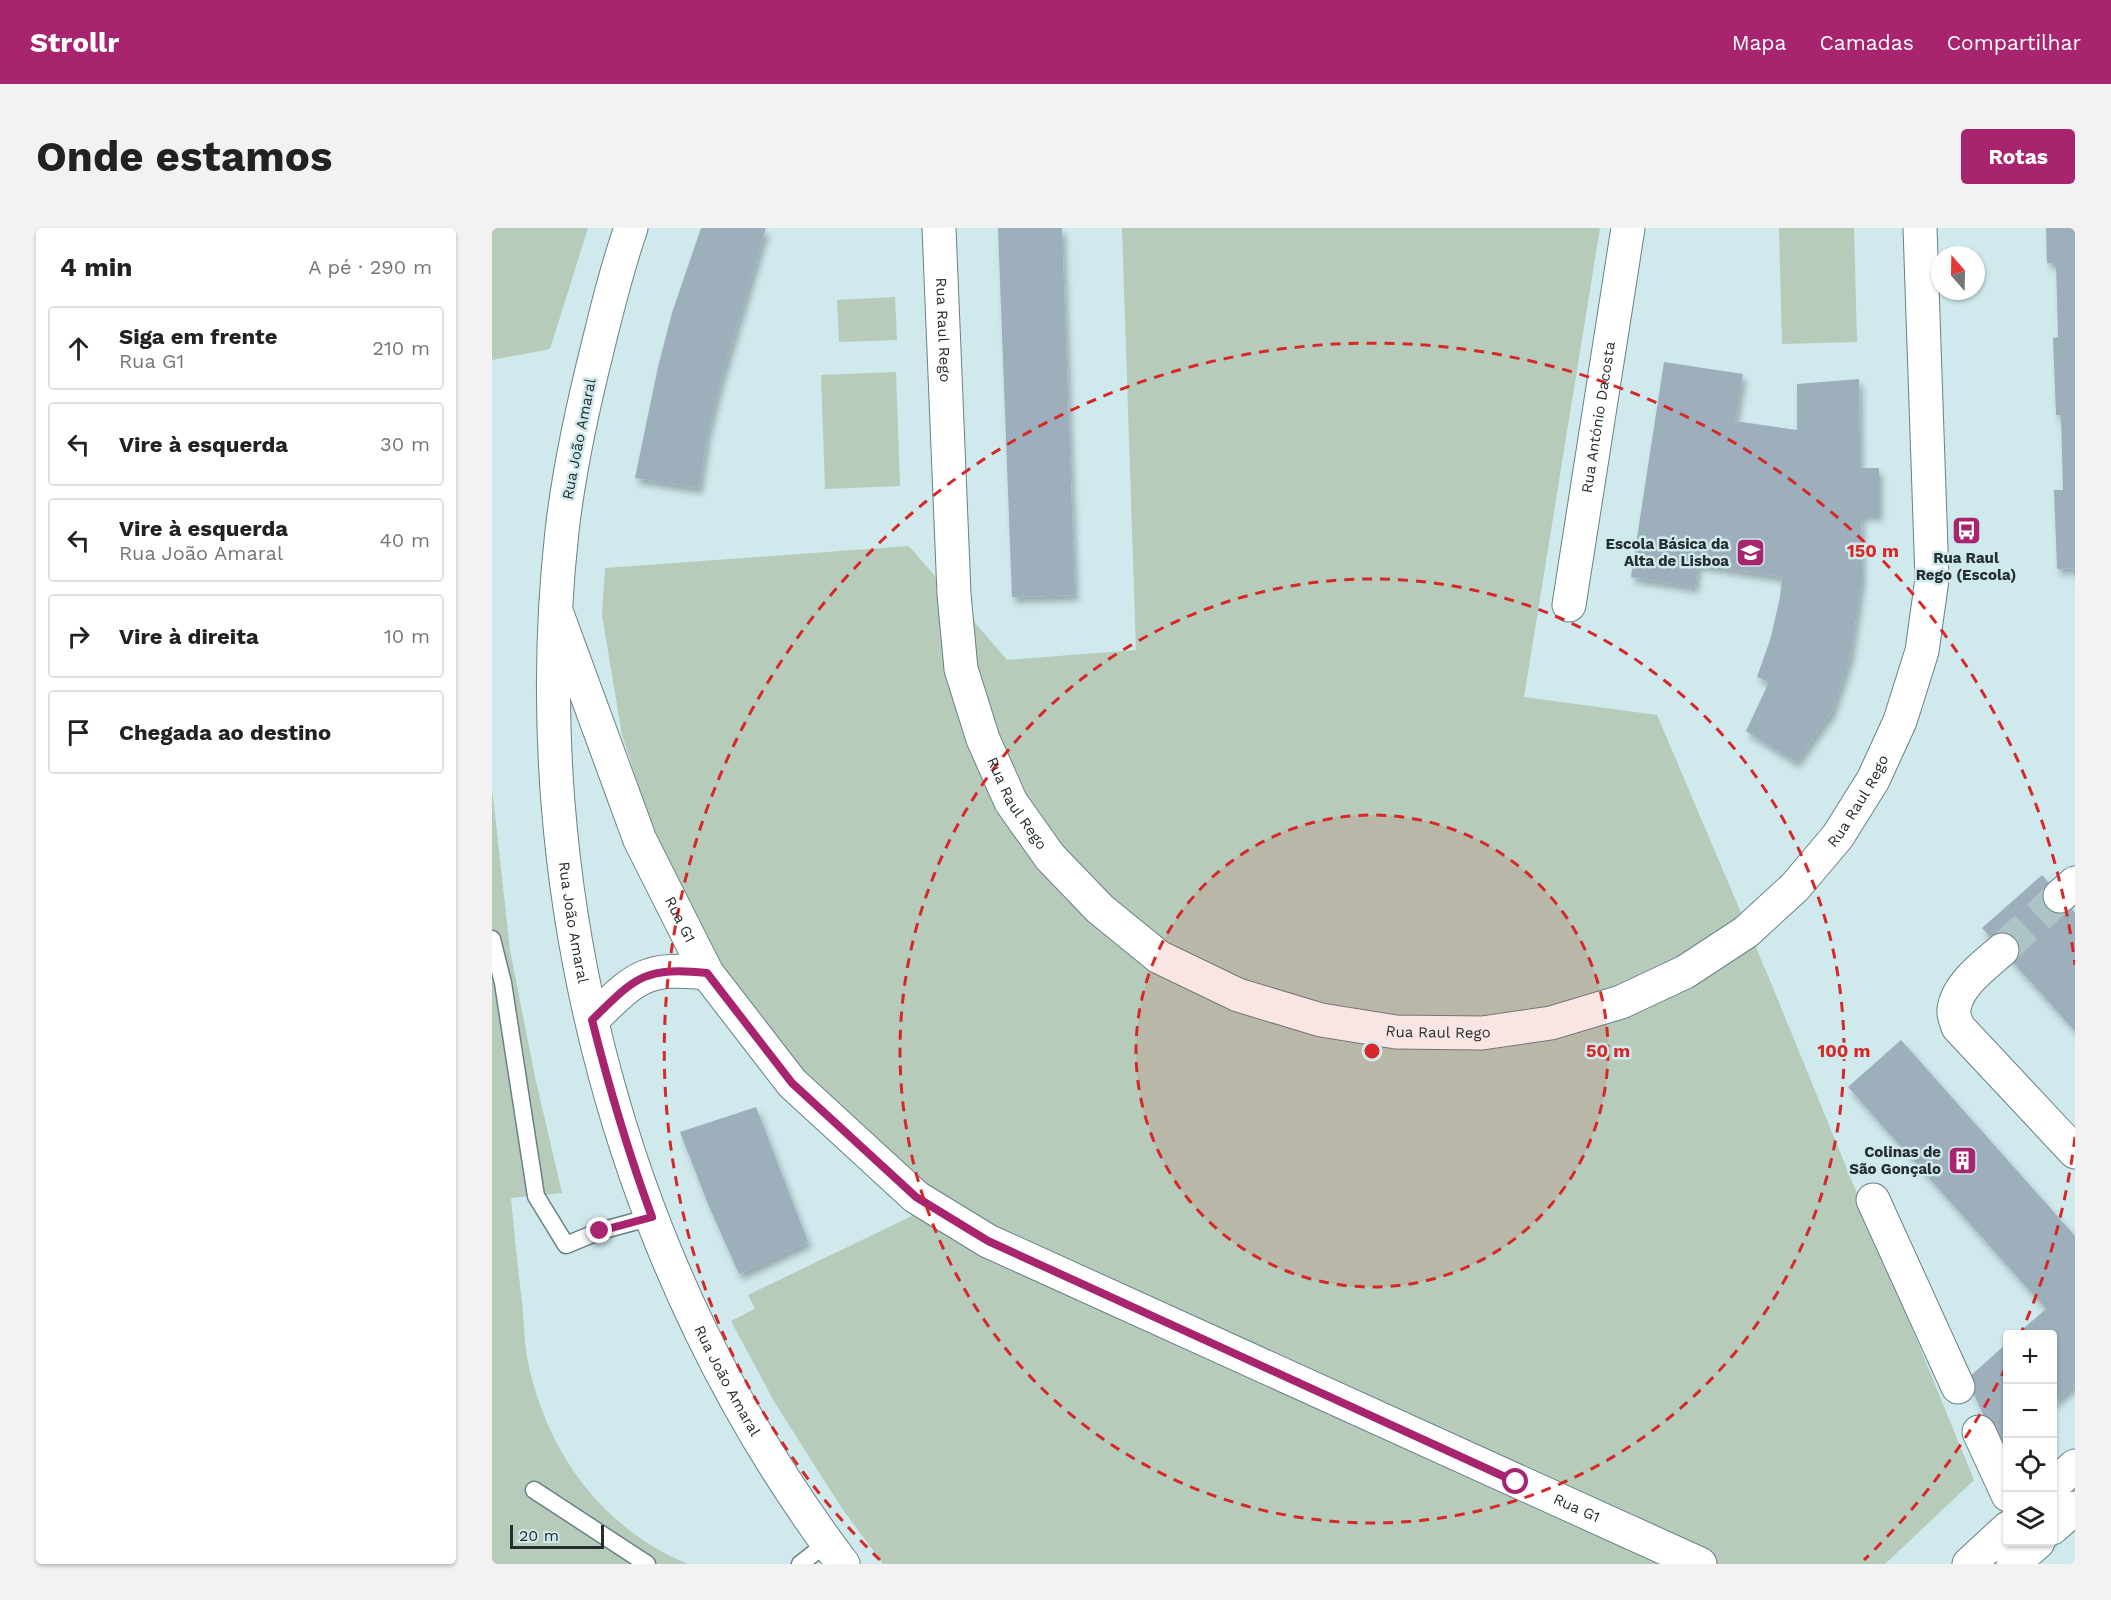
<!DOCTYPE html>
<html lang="pt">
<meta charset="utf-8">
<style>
:root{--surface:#fff;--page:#f2f2f2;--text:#222;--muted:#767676;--line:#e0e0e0;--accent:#a8246f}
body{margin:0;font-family:"Work Sans",sans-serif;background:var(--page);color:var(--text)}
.controls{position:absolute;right:18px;bottom:18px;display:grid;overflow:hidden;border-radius:6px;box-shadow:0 2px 4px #0004}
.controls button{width:54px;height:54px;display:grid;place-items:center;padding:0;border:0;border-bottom:2px solid var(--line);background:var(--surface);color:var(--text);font:30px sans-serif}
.compass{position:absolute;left:1439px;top:18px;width:54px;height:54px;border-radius:50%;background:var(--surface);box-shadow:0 2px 4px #0004;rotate:340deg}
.scale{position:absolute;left:18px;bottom:15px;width:94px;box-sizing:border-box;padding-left:6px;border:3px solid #252f31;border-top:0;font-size:16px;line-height:21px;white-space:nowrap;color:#252f31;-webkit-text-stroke:4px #cfe9ed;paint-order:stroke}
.stop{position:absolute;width:18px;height:18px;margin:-14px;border:4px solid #a8246f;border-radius:50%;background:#fff}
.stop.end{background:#a8246f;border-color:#fff;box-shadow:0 2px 6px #0008}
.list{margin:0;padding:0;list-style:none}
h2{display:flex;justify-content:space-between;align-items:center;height:78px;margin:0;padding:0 24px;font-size:26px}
h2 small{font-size:20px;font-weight:400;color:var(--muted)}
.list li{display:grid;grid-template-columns:39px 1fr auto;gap:18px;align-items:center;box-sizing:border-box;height:84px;margin:0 12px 12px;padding:0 12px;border:2px solid var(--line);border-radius:6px}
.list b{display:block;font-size:22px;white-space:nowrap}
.list p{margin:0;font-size:20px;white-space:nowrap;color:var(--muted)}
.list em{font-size:20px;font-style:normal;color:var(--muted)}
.icon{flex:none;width:33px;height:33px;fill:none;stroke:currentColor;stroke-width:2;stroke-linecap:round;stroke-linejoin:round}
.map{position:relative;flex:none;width:1583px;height:1336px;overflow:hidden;border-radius:6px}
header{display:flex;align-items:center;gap:36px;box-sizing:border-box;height:84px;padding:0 30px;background:var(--accent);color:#fff}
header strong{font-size:28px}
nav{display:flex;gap:33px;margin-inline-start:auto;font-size:21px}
.intro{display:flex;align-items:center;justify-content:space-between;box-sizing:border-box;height:144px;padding:0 36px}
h1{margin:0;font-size:42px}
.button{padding:15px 27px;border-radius:6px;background:var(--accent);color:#fff;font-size:21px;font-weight:700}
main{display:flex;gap:36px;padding:0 36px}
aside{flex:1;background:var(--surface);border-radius:6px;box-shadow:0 2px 4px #0004}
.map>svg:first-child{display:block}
</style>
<header>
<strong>Strollr</strong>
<nav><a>Mapa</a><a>Camadas</a><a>Compartilhar</a></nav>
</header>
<div class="intro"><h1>Onde estamos</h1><a class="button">Rotas</a></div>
<main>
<aside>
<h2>4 min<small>A pé · 290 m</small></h2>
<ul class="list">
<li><svg class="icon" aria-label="ahead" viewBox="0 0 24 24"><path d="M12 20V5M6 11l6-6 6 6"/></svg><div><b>Siga em frente</b><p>Rua G1</p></div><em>210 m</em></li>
<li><svg class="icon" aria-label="left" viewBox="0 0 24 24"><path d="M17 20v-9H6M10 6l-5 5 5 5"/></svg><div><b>Vire à esquerda</b></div><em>30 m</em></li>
<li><svg class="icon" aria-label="left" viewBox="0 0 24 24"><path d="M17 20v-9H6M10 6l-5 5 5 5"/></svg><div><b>Vire à esquerda</b><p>Rua João Amaral</p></div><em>40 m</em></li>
<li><svg class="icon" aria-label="right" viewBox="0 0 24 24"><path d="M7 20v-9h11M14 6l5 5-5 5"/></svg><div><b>Vire à direita</b></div><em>10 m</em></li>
<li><svg class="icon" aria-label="arrive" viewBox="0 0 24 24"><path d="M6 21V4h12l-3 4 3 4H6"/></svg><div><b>Chegada ao destino</b></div></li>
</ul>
</aside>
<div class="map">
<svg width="1583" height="1336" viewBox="0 0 1583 1336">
<defs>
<filter id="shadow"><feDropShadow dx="3.5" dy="6" stdDeviation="3" flood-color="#0004"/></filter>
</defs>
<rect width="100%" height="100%" fill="#cfe9ed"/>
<g fill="#b6cbba">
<polygon points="0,0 96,0 58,121 0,132"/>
<polygon points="630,0 1108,0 1032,469 1165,487 1279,755 1482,1252 1393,1336 391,1336 349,1279 283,1175 239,1093 263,1081 256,1067 424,986 316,893 217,773 130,507 110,387 113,340 417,318 515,432 644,422"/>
<polygon points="1287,0 1362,0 1365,114 1290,116"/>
<polygon points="403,69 405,112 347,114 345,72"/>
<polygon points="404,144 408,258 333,261 329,147"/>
<path d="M0,560l18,162 25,127 27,116 -51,5c3,35 7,70 11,105 2,18 2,36 5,54 17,91 73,171 161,207h-196z"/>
</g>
<g fill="#9cafbb" filter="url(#shadow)">
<polygon points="209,0 274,0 228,154 215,207 207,260 143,250 166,139 180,85"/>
<polygon points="506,0 570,0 583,367 520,369"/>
<polygon points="1554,0 1583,0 1583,346 1581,346 1580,340 1565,341 1562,262 1571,262 1569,187 1564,187 1561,110 1566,109 1564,35 1555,35"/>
<polygon points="1172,134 1251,146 1243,193 1305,202 1305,156 1367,151 1368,240 1387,240 1387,287 1369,287 1370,350 1358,429 1340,483 1304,534 1254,503 1277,454 1265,449 1279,409 1288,369 1290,349 1206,336 1203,359 1139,349"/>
<polygon points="1550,647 1583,685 1583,803 1490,700"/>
<polygon points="1409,812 1583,1008 1583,1156 1560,1176 1560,1106 1525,1106 1554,1081 1356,859"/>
<polygon points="264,879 316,1014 247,1046 216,976 188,904"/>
<polygon points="1515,1115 1515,1216 1508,1223 1475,1151"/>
</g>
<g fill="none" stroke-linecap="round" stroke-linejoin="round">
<polyline stroke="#adc4c7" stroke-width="33" stroke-dasharray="33 16" stroke-linecap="butt" points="1510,722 1568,668"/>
<defs>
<g id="lane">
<polyline points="0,711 11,755 44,968 74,1017 108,1003 160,989"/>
<polyline points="42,1262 155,1336"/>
<polyline points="308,1336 335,1315"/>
</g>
<g id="street">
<path id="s1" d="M447,0l15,366 7,75 22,70 28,63 39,55 50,52 59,48 79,38 83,25 75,12 86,1 69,-10 70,-21 64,-30 61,-40 49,-45 43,-51 35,-56 27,-59 22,-70 10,-72 -12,-351"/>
<path id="s2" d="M1077,377l59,-377"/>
<path id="s3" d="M64,383l84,229 67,133 85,110 124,114 72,44 712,323"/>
<polyline points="1568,668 1583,655"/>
<path d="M1510,722c-17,15 -45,35 -48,59 -1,6 2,12 4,18l117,125"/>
<path d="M100,792c43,-42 52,-54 115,-47"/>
<polyline points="1381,972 1466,1159"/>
<polyline points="1487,1204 1516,1267"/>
<polyline points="1560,1258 1583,1238"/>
<polyline points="1560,1300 1583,1280"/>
<polyline points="1477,1336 1516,1300"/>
<polyline points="1521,1336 1546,1314"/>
</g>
<g id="secondary">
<path id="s4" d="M139,0c-14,40 -24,81 -34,122 -15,60 -28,120 -35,181 -40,361 61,743 281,1033"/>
</g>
</defs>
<use href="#lane" stroke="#698185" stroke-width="19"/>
<use href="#street" stroke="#698185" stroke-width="35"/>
<use href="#secondary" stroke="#698185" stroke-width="35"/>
<use href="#lane" stroke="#fff" stroke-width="16"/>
<use href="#street" stroke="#fff" stroke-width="33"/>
<use href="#secondary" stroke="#fff" stroke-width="33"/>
</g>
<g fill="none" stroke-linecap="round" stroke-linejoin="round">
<path stroke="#a8246f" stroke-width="8" d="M108,1003l52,-14c-24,-65 -43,-130 -60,-197 43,-42 52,-54 115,-47l85,110 124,114 72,44 528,241"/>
</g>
<circle cx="880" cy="823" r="236" fill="#d62828" fill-opacity=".12"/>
<g fill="none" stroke="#d62828" stroke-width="3" stroke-dasharray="10 8">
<circle cx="880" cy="823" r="236"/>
<circle cx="880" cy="823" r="472"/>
<path d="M1583 909A708 708 0 0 1 1529 1105M1514 1139A708 708 0 0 1 1372 1332M388 1332A708 708 0 1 1 1583 737"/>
</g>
<defs>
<symbol id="bus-square" viewBox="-11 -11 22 22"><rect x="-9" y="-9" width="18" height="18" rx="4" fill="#a8246f" stroke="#cfe9ed"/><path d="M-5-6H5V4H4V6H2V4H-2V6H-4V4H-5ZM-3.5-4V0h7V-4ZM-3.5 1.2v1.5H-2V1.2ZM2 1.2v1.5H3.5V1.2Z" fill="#fff"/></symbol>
<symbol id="school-square" viewBox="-11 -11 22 22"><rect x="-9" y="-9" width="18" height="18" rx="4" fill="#a8246f" stroke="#cfe9ed"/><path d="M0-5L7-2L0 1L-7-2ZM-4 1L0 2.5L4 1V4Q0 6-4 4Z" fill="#fff"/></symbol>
<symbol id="building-square" viewBox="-11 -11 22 22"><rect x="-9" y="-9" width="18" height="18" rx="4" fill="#a8246f" stroke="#cfe9ed"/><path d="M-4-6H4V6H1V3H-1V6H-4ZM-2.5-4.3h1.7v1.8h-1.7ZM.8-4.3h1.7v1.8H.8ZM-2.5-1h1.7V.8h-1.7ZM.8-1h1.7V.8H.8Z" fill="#fff"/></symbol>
</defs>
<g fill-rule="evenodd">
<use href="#bus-square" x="1458" y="286" width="33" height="33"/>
<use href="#school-square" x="1242" y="308" width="33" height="33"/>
<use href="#building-square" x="1454" y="916" width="33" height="33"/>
</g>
<g text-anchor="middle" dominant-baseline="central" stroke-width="5" stroke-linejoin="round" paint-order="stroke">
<g font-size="15" fill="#252f31" stroke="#cfe9ed">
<text stroke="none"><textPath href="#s1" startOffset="102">Rua Raul Rego</textPath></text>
<text stroke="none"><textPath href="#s2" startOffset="190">Rua António Dacosta</textPath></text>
<text transform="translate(87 211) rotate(-79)">Rua João Amaral</text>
<text stroke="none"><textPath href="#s1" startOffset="1596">Rua Raul Rego</textPath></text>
<text stroke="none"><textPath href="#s1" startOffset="588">Rua Raul Rego</textPath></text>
<text stroke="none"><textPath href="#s3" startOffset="333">Rua G1</textPath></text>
<text stroke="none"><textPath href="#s4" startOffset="704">Rua João Amaral</textPath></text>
<text stroke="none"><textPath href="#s1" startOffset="1092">Rua Raul Rego</textPath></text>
<text stroke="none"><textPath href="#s4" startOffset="1190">Rua João Amaral</textPath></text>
<text stroke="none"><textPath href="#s3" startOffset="1431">Rua G1</textPath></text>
</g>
<g font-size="15" font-weight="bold" fill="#252f31" stroke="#cfe9ed" text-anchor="end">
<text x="1237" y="316">Escola Básica da<tspan x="1237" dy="17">Alta de Lisboa</tspan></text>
<text x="1474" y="330" text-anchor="middle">Rua Raul<tspan x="1474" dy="17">Rego (Escola)</tspan></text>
<text x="1449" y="924">Colinas de<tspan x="1449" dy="17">São Gonçalo</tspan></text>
</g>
</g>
<circle cx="880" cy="823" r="9" fill="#d62828" stroke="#cfe9ed" stroke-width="3"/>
<g font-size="18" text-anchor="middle" font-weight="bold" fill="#d62828" stroke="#cfe9ed" stroke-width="5" stroke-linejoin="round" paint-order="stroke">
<text x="1381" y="329">150 m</text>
<text x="1116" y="829">50 m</text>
<text x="1352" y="829">100 m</text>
</g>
</svg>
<div class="controls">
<button>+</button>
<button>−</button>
<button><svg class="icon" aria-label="locate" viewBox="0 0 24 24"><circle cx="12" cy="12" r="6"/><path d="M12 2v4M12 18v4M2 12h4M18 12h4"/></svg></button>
<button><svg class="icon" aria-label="layers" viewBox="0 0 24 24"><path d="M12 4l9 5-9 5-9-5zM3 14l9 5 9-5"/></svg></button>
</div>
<svg class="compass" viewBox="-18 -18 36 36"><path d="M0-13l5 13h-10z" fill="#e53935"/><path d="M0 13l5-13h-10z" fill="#767676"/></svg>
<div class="scale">20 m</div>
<div class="stop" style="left:1024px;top:1254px"></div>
<div class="stop end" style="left:108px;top:1003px"></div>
</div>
</main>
